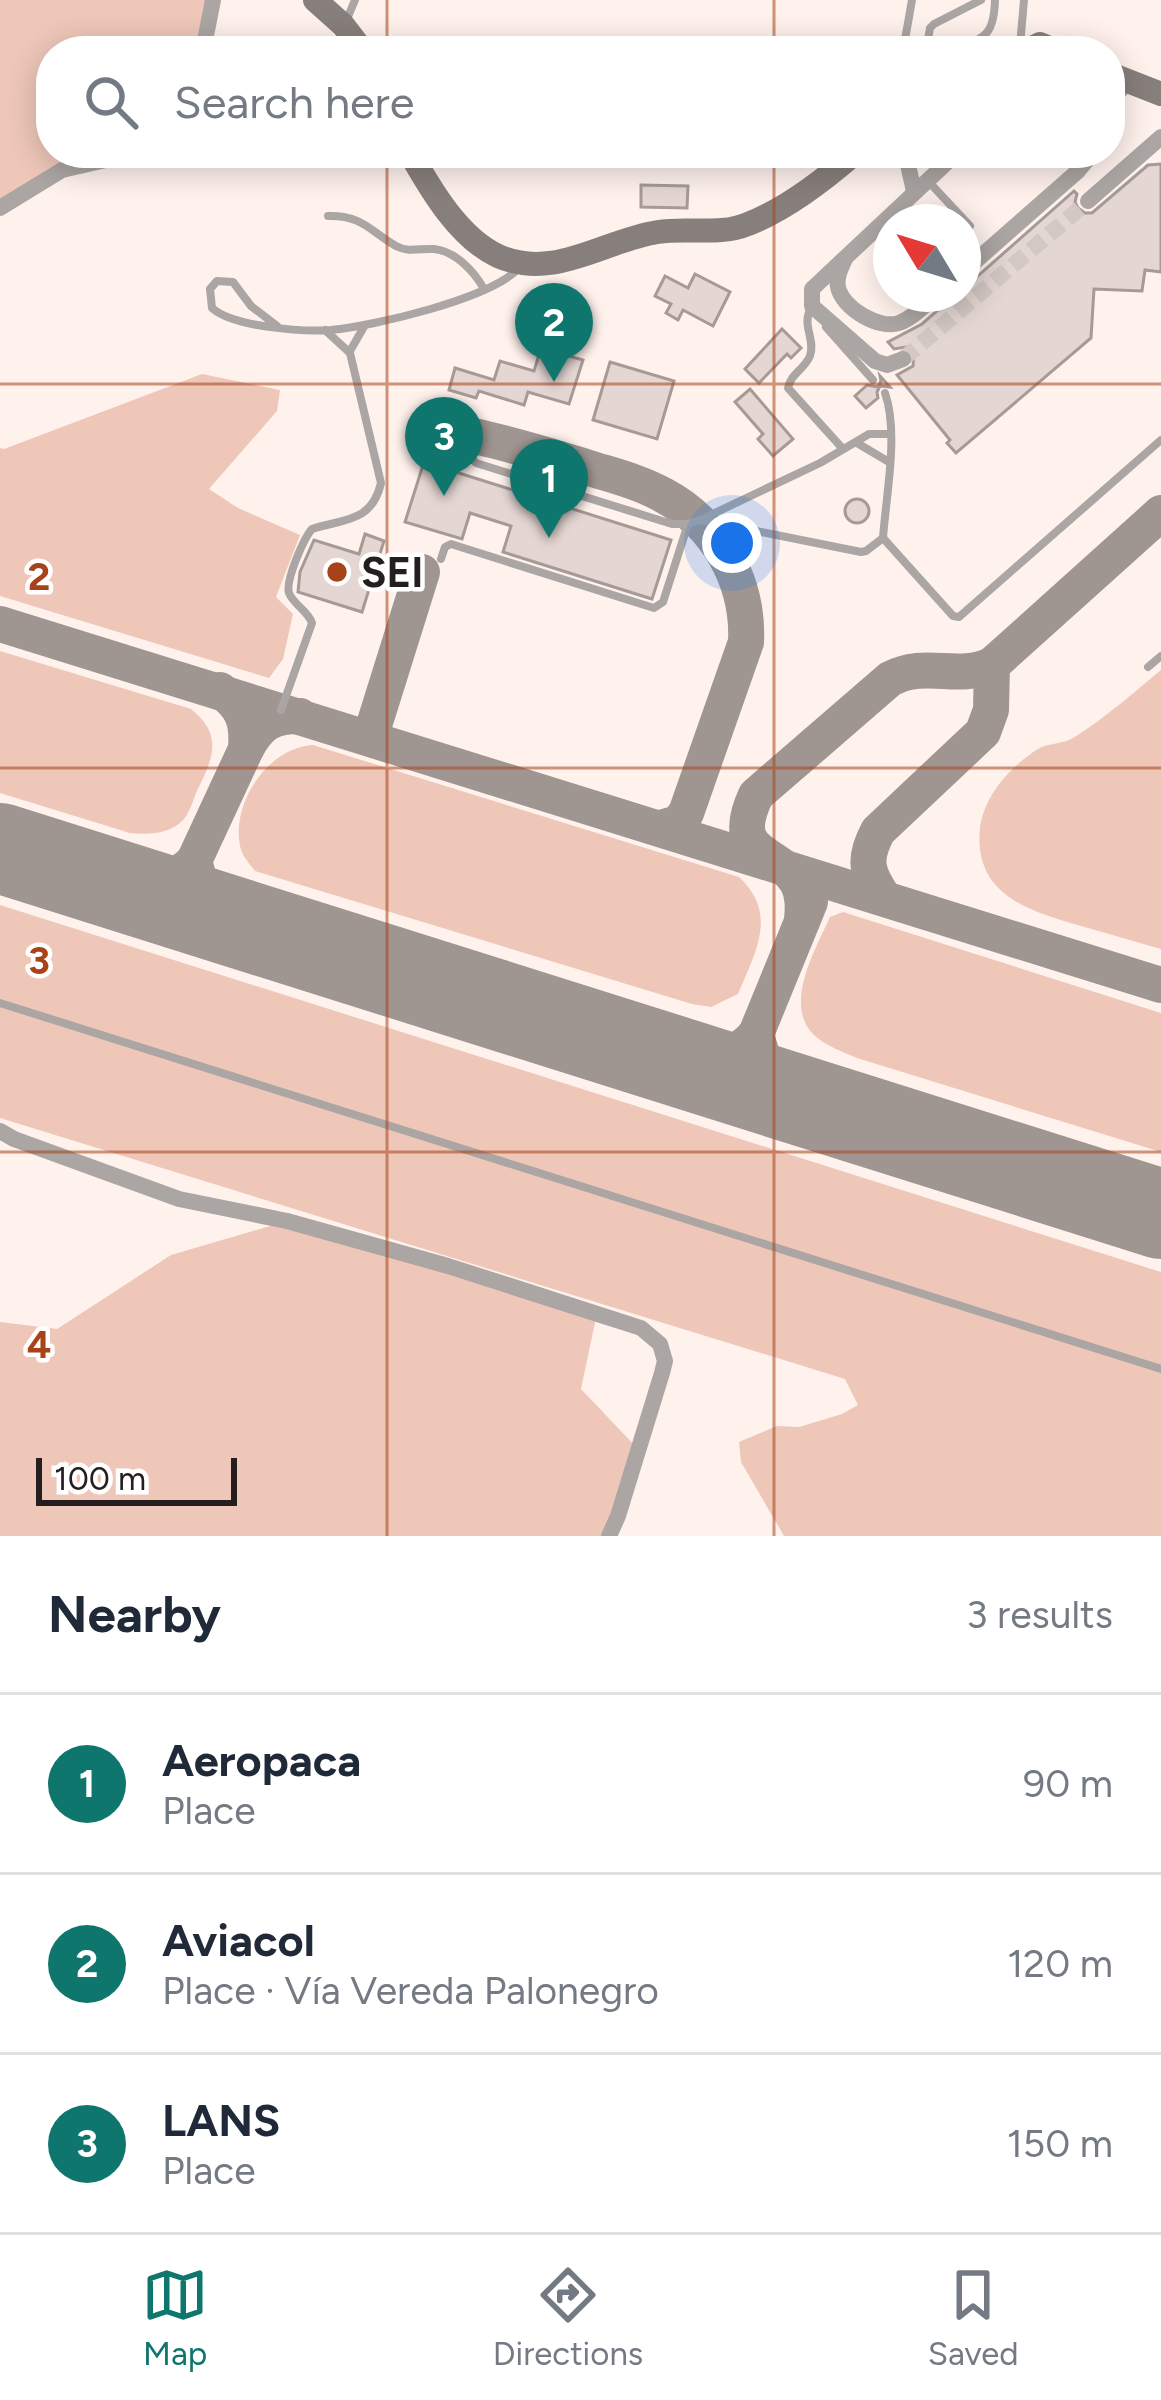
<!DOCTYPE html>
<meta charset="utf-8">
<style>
:root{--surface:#fff;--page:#f2f2f3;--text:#1f2937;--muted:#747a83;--line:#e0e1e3;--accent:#0f766e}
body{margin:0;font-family:Figtree,sans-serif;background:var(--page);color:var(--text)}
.compass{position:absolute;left:873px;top:204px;width:108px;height:108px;border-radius:50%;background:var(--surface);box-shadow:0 6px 30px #0003;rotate:308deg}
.scale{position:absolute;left:36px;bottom:30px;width:201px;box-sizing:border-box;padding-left:12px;border:6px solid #241f1e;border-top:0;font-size:33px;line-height:42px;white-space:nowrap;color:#241f1e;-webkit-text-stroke:9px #fff;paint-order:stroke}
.you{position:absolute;left:732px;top:543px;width:42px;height:42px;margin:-30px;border:9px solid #fff;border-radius:50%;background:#1a73e8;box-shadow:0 0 0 18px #1a73e833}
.badge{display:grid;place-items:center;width:78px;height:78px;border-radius:50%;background:var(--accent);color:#fff;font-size:39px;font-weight:700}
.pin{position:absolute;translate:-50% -99px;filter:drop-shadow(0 3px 6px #0008)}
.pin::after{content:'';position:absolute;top:63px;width:42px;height:36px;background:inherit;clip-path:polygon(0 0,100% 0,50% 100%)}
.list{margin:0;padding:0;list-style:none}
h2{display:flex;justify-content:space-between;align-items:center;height:156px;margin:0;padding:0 48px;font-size:51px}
h2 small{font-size:39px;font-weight:400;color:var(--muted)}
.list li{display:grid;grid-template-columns:78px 1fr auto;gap:36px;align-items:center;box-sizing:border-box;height:180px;padding:0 48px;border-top:3px solid var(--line)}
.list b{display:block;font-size:45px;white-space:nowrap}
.list p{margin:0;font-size:39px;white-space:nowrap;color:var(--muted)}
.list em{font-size:39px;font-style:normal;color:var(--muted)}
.icon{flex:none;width:66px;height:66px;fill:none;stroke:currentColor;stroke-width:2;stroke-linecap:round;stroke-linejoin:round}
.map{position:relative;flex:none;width:1161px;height:1536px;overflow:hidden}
.search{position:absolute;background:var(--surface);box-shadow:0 6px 30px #0003;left:36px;right:36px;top:36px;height:132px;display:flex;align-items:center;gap:30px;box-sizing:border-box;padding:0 42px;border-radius:48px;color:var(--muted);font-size:45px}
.sheet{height:696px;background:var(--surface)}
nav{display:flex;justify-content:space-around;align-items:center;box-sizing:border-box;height:168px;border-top:3px solid var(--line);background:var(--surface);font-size:33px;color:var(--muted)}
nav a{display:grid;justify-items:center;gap:6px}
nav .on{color:var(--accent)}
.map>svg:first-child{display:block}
</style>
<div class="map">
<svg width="1161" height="1536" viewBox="0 0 1161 1536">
<rect width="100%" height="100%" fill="#fff2ed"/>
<g fill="#eec7b9">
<polygon points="0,0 214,0 205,51 51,51 51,153 119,153 85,162 0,209"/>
<polygon points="202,374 280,390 277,411 209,489 238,508 300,535 276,597 293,614 283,659 269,678 0,596 0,448 4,449"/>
<path d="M0,651l191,58c34,27 21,51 5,84 -3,8 -7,20 -12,26 -13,15 -36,16 -54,14l-130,-40z"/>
<path d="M1161,670v279c-27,-8 -53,-15 -80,-23 -52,-15 -108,-31 -101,-98 4,-33 31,-62 58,-79 10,-6 25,-5 35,-11 28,-17 63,-47 88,-68z"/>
<path d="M313,745l426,132c40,37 16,76 -1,117l-27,13 -19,-3 -437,-133c-6,-8 -13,-15 -15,-25 -9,-44 29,-99 73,-101z"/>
<polygon points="0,905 1161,1272 1161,1536 784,1536 741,1462 739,1442 777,1426 799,1427 842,1414 858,1405 845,1379 0,1118"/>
<path d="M843,912l318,101v139l-304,-94c-14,-6 -31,-12 -43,-23 -31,-30 1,-85 16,-118z"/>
<polygon points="287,1221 597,1313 581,1389 639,1450 609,1536 0,1536 0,1322 57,1329 171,1255"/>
</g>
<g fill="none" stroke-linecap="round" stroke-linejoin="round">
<g stroke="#9f9692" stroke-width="36">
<path d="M474,436c37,8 73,19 109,30 27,9 55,15 80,29 53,28 86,86 83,147l-60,171 -8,10 -18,5"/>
<polyline points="0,624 1161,985"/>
<path d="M220,690c23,17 28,31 26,59 13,-25 25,-33 54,-33"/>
<polyline points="370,738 422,572"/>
<polyline points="194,861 246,749"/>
<path d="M134,889c26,-3 41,-10 60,-28l12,42 17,16"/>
<path d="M884,898c-18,-26 -21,-39 -6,-67l105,-99 8,-22 1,-45 169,-152"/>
<path d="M802,921c1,-13 2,-26 -5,-39 -21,-34 -70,-25 -41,-87l134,-116c37,-19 65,2 102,-14"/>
<polyline points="756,1034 810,902"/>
<path d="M688,1065c27,-2 50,-10 68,-31 10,44 27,54 66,73"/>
</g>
<polyline stroke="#9f9692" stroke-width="90" points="0,848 1161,1214"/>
</g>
<g fill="#e4d6d2" stroke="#a79a96" stroke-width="3">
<polygon points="1161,164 1161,272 1145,270 1142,291 1094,289 1091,338 956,453 947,443 950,440 897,375 913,366 914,353 906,347 894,349 888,342 922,324 946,303 949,294 963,294 963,284 971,282 1074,191 1077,194 1075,202 1078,208 1085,213 1092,213 1148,165"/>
<polygon points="641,185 688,186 687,208 641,207"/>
<polygon points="695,274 730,292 713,326 683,310 678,320 666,313 671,304 655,296 665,276 688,288"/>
<polygon points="782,329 801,348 791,358 787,354 759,383 745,369"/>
<polygon points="541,348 583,360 569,404 528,392 524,405 479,391 476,398 449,390 455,368 494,380 500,361 534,371"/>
<polygon points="610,362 674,381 657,439 593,420"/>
<polygon points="880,376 890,387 880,386 877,392 878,398 866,408 855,396 867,385 878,387 881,381"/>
<polygon points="750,389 793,439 773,456 758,439 763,434 735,402"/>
<polygon points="424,462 671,540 652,599 503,552 511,526 470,513 462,539 405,522"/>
<circle cx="857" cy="511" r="12"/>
<polygon points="365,534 384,541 362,612 298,592 300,572 314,540 359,554"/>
</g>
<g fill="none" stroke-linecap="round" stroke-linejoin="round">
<polyline stroke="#d3c8c4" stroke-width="16" stroke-dasharray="16 8" stroke-linecap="butt" points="903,359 1086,203"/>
<g stroke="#aba5a3" stroke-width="8">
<polyline points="347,19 355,0"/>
<polyline points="1020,46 1024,0"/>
<polyline points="903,51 912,0"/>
<polyline points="926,51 930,28 934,24 981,0"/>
<path d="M954,51c31,-14 40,-15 41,-51"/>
<polyline points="1061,153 1076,169"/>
<polyline points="928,181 970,226"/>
<path d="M328,216c34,-1 42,15 68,30 13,7 24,2 38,3 21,2 40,22 50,40"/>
<path d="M811,308c-10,18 5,31 -1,48 -6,14 -19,17 -22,32l55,61"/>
<path d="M277,326l-26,-20 -18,-24 -16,-1 -7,8 2,19c21,19 90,24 119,22 43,-4 158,-31 187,-61"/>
<polyline points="826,327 873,380"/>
<polyline points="350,351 365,325"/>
<path d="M464,423c-4,17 0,28 12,40l196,61h16l12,-4 120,-57 49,-29h21"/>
<polyline points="857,443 889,462"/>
<path d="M701,520l160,32 5,-1 17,-13c3,-43 16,-105 2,-145"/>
<polyline points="883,538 953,616 959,617 1161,440"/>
<polyline points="441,559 445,547 451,544 654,608 663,602 688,524"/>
<polyline points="1148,667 1161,656"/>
<path d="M281,710l31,-87c-4,-12 -19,-19 -23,-30 -4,-12 15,-55 23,-64 30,-10 60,-6 69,-46l-31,-130 -25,-23"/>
<polyline points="0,1003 1161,1369"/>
</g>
<g stroke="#aba5a3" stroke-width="16">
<polyline points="203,51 213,0"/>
<polyline points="1110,102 1129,80"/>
<polyline points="900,153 908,165 914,191"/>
<polyline points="1088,201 1161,137"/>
<polyline points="0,208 62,170 110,159 121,153"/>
<path d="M845,259c-4,9 -9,18 -7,28 4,21 41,43 61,36 14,-5 27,-19 38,-29"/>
<polyline points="963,272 1078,171 1093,153"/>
<polyline points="903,359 887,365 875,361 812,306 812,289 957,153"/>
<polyline points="0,1131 14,1139 179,1199 287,1221 448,1266 641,1328 660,1344 665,1361 662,1373 618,1516 609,1536"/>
</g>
<g stroke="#877f7c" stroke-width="24">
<polyline points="315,0 343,25 363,51"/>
<polyline points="1026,51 1040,44 1057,51"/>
<polyline points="1110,74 1161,94"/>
<path d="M410,153c21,37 49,85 88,103 56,25 106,-16 160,-24 30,-5 62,4 90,-8 39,-15 76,-44 107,-71"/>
</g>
</g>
<path fill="none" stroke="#a84218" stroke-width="3" stroke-opacity="0.55" d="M387,0v51M774,0v51M387,153v1383M774,153v1383M0,384h1161M0,768h1161M0,1152h1161"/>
<circle fill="#a84218" stroke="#fff" stroke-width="4.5" cx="337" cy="572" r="12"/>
<g text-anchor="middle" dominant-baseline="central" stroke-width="9" stroke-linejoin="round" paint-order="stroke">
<g font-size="42" font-weight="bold" fill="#241f1e" stroke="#fff" text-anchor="start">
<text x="361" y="572">SEI</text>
</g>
</g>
<g font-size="39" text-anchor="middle" font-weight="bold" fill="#a84218" stroke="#fff" stroke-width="9" stroke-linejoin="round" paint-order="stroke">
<text x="39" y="590">2</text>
<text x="39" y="974">3</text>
<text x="39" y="1358">4</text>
</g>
</svg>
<svg class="compass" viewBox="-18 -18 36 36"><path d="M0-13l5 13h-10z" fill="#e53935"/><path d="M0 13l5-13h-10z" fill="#747a83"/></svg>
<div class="scale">100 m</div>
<div class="you"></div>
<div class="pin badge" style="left:549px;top:538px">1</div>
<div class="pin badge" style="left:554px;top:382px">2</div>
<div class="pin badge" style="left:444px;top:496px">3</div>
<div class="search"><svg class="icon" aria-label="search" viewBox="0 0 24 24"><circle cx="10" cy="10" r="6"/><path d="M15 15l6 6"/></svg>Search here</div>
</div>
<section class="sheet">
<h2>Nearby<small>3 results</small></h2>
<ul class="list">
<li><span class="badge">1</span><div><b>Aeropaca</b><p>Place</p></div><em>90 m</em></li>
<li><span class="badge">2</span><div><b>Aviacol</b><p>Place · Vía Vereda Palonegro</p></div><em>120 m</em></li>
<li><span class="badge">3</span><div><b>LANS</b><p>Place</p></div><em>150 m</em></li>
</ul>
</section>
<nav>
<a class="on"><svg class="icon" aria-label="map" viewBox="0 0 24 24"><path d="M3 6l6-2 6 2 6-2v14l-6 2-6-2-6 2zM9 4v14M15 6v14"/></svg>Map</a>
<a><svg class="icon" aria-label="directions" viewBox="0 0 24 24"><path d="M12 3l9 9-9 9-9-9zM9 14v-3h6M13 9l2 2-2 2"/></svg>Directions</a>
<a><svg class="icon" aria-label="saved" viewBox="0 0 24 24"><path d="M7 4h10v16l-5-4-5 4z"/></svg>Saved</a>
</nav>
